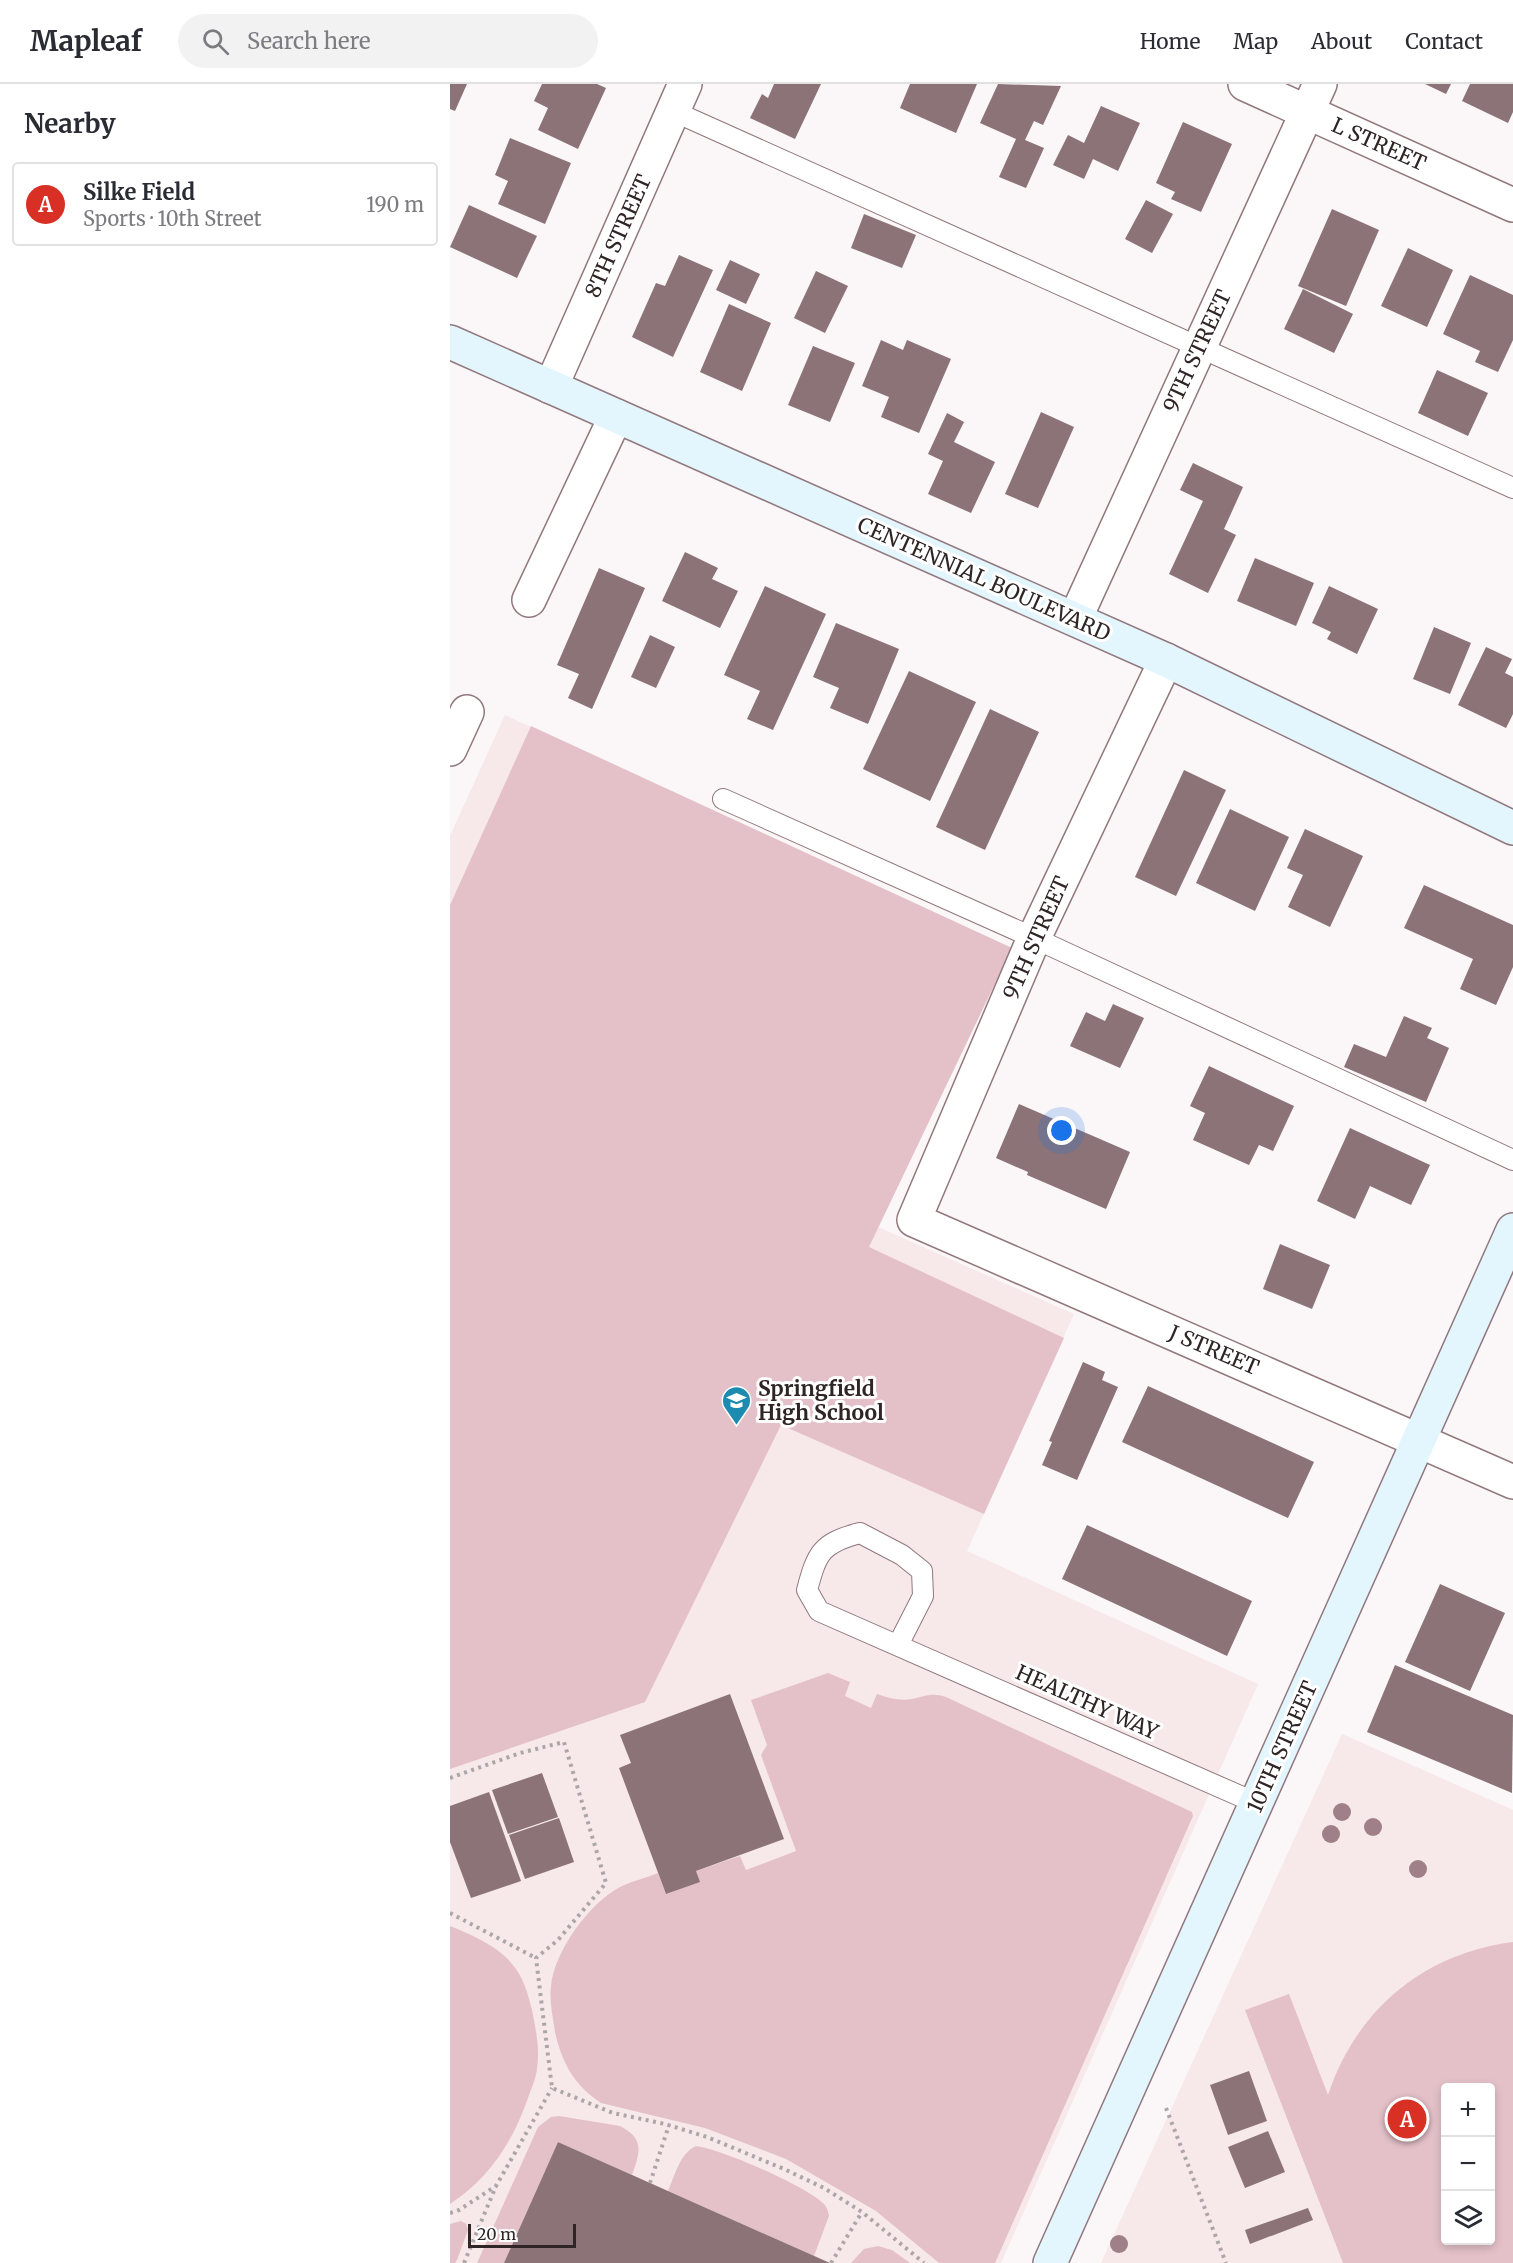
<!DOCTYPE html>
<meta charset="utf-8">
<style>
:root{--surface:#fff;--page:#f2f2f3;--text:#2b2b33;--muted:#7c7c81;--line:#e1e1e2;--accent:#d93025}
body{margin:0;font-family:Merriweather,serif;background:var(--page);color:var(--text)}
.controls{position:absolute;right:18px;bottom:18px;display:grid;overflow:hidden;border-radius:6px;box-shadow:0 3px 9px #0003}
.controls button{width:54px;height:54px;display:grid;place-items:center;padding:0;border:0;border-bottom:2px solid var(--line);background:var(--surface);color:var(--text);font:30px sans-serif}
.scale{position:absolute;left:18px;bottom:15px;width:108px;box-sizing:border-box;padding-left:6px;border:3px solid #2f2527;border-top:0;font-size:16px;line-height:21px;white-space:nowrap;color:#2f2527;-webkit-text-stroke:4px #fff;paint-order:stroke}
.you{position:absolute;left:612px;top:1047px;width:21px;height:21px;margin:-15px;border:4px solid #fff;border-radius:50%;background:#1a73e8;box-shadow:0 0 0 9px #1a73e833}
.badge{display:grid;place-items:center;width:39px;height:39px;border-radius:50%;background:var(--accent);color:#fff;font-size:20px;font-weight:700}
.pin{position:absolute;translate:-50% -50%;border:3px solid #fff;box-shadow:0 2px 6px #0006}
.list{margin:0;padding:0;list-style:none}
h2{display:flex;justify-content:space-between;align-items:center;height:78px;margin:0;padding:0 24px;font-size:26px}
h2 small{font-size:20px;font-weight:400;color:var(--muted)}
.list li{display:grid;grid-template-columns:39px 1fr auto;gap:18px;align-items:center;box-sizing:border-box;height:84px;margin:0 12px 12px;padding:0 12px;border:2px solid var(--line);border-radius:6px}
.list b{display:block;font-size:22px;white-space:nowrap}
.list p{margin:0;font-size:20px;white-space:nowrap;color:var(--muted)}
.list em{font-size:20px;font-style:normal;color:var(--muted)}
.icon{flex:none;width:33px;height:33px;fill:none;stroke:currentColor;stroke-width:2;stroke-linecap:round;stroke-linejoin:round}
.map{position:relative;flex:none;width:1063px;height:2179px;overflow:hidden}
header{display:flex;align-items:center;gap:36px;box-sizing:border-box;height:84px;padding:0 30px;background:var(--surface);border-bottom:2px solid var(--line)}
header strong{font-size:28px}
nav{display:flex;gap:33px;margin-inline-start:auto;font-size:21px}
.search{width:420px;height:54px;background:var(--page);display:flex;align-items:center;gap:15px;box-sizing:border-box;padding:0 21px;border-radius:33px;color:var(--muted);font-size:22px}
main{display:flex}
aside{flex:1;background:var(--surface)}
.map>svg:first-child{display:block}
</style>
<header>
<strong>Mapleaf</strong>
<div class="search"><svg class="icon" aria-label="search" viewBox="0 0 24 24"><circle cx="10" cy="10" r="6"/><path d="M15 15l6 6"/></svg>Search here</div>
<nav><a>Home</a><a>Map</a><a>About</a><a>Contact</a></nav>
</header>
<main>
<aside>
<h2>Nearby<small></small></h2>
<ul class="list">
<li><span class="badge">A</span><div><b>Silke Field</b><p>Sports · 10th Street</p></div><em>190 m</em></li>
</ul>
</aside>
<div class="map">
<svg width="1063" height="2179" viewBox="0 0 1063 2179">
<rect width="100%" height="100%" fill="#fbf6f7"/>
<g fill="#f7e8ea" fill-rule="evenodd">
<polygon points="55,631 562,864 428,1143 624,1230 517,1467 808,1600 551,2179 0,2179 0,752"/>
<path d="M892,1650l171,76v453h-412zM996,2004h44v152h-44z"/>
</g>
<g fill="#e4c1c8" fill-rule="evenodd">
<polygon points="81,642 562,864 419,1163 614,1254 534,1430 331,1341 195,1618 0,1685 0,821"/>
<path d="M378,1589l22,9 -5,14 26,12 6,-14c11,4 23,7 35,5 14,-3 20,-7 34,-2l246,115 1,4 -198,447h-56l-63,-52 -90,-52 -81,-31 -104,-25c-27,-18 -39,-40 -46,-71 -2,-15 -6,-31 -4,-46 3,-34 38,-83 69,-99 12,-6 26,-9 38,-14l8,21 33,-12 -3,-11 44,-15 6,14 50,-19 -35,-96 6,-10 -16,-45z"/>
<path d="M0,1842c20,8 48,20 62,38 11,12 16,30 20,46 4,20 8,39 5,59 -1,9 -5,18 -8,26 -15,45 -39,83 -79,109z"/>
<path d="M1063,1858v321h-170l-98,-253 44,-16 39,101c28,-85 96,-142 185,-153zM996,2004h44v152h-44z"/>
<path d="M109,2032l61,10c25,13 20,26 12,49l-74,-33 -54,121h-27l61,-136 13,-10z"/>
<path d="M246,2062c25,3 110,40 128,58 3,3 4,7 5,12l-15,40 -146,-65c7,-16 12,-38 28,-45z"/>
<polygon points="11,2137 16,2140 18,2146 7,2176 5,2179 0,2179 0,2140"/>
<polygon points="428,2162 442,2166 460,2179 401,2179 414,2165"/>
</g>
<g fill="#8b7377">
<polygon points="0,0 17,0 5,27 0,25"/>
<polygon points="92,0 147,0 156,4 128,65 88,46 98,24 84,17"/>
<polygon points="324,0 371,0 345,55 300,34 312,10 318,14"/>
<polygon points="460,0 527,0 506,49 450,24"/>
<polygon points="548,0 611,2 593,41 584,37 575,56 594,64 576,104 549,93 566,55 530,39"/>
<polygon points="975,0 1001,0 996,10"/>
<polygon points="1020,0 1063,0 1063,28 1058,39 1012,17"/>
<polygon points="651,22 690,39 668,87 643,75 634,95 603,81 618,51 634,59"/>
<polygon points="733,38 782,60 751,128 721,115 725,108 706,99"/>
<polygon points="60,54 121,79 95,140 48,120 58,97 45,91"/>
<polygon points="696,116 723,130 702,169 675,155"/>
<polygon points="19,121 87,152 67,194 0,163"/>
<polygon points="882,125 929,146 896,222 848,202"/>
<polygon points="414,130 466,151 452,184 401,164"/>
<polygon points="958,164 1003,186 977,243 931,222"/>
<polygon points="229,171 263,186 223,273 182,253 206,199 215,202"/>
<polygon points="280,176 310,190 296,220 266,206"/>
<polygon points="366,187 398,202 375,249 344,234"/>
<polygon points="1020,191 1063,211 1063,256 1048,288 1025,278 1030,267 993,250"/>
<polygon points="853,205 903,230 884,269 834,245"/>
<polygon points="279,220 321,239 292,307 250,288"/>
<polygon points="431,256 453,266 457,256 501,275 469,349 431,333 439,313 412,302"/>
<polygon points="363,262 405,279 380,338 338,321"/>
<polygon points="987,286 1038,309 1018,352 968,329"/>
<polygon points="591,328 624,343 588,424 555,410"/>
<polygon points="497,329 514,338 504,358 545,378 521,429 478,410 493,377 478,370"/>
<polygon points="743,379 793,403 774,445 786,451 758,509 719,490 753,417 730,406"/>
<polygon points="235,468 268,484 262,495 288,507 270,544 212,517"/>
<polygon points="805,474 864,499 846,542 787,517"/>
<polygon points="149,484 195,504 142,625 118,614 129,590 107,581"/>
<polygon points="315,502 376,530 323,646 297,635 310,607 274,591"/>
<polygon points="879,502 928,525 907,570 877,555 881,548 862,539"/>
<polygon points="386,539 449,565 418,640 380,624 389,604 363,593"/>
<polygon points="984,543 1021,559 1000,610 963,595"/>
<polygon points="200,551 225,563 206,604 181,593"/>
<polygon points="1036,563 1062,575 1055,589 1063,593 1063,630 1056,644 1008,621"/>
<polygon points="459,587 526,618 480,717 413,685"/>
<polygon points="540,625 589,648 535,766 486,743"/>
<polygon points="734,686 776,706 726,812 685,793"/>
<polygon points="780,725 839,753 805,827 746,799"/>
<polygon points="855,745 913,772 880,843 838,823 853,791 837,784"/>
<polygon points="974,801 1063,841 1063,883 1046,921 1010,905 1023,875 954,844"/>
<polygon points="663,920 694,934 670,984 620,962 636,928 655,937"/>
<polygon points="954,932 982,944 977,954 999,964 976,1018 894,983 904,960 936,973"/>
<polygon points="759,982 844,1022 823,1067 809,1061 799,1081 743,1056 755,1029 740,1022"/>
<polygon points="569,1020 680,1068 656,1125 577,1091 578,1088 546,1074"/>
<polygon points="900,1044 980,1081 961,1121 920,1102 905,1135 867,1117"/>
<polygon points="830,1160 880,1181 862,1225 813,1205"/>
<polygon points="633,1278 655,1288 652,1296 668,1303 627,1396 592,1381 602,1358 599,1357"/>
<polygon points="698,1302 864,1378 838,1434 672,1358"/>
<polygon points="637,1441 802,1517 777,1572 612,1495"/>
<polygon points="990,1500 1055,1529 1020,1607 955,1578"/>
<polygon points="945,1581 1063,1631 1062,1709 917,1648"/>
<polygon points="280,1610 334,1755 246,1787 250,1798 216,1810 169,1684 181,1679 170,1651"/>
<polygon points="92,1689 108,1733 58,1750 42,1706"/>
<polygon points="39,1708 71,1797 21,1814 0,1758 0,1722"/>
<polygon points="109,1734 124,1778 75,1795 59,1751"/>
<polygon points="799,1987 817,2037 778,2051 760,2001"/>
<polygon points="818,2047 835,2088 795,2104 778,2063"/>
<polygon points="108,2058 218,2107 380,2179 54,2179"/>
<polygon points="858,2124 863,2136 800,2160 795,2146"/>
</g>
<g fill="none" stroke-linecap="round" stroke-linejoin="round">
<defs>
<g id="lane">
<polyline points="223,27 1063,404"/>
<polyline points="273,715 584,854 1063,1076"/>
<path d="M448,1561l25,-49 -1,-25 -20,-16 -42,-22c-39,10 -43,20 -53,57l12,21 437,192"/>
</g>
<g id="street">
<polyline points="795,0 1063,121"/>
<polyline points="101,303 235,0"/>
<polyline points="79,516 166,332"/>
<polyline points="625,535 870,0"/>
<polyline points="716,576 584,854 464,1136 1063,1398"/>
<polyline points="0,665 17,628"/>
</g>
<g id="secondary">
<polyline points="0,258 716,576 1063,744"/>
<polyline points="600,2179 1063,1146"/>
</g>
</defs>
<use href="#lane" stroke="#91787d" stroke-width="22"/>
<use href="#street" stroke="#91787d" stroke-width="36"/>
<use href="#secondary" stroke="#91787d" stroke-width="36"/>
<g stroke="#ada6a8" stroke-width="4" stroke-dasharray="3 4.5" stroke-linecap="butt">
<polyline points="0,1694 70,1669 114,1658 156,1799 108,1856 86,1874 102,2004 163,2029 215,2040 257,2053 334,2085 374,2104 412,2128 474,2179"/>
<polyline points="0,1829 86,1874"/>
<polyline points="716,2024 776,2179"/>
<polyline points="200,2099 219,2041"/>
<polyline points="0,2129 9,2126 46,2102 102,2004"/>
<polyline points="14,2179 46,2102"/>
<polyline points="381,2179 412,2128"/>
</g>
<use href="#lane" stroke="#fff" stroke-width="20"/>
<use href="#street" stroke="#fff" stroke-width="33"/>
<use href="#secondary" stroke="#e3f6fe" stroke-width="33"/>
</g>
<g fill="#9f8088">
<circle cx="892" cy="1728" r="9"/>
<circle cx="923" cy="1743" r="9"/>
<circle cx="881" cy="1750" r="9"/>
<circle cx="968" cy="1785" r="9"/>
<circle cx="669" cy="2160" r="9"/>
</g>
<defs>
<symbol id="school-pin" viewBox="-11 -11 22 30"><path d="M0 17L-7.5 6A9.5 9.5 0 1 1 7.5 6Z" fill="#1d8ab0" stroke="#fff"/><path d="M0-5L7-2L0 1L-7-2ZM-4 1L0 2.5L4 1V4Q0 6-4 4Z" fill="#fff"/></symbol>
</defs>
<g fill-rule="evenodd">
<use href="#school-pin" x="270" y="1300" width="33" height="45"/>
</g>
<g text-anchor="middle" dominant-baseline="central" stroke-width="6" stroke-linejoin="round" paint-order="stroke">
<g font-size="21" fill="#2f2527" stroke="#fff">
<text transform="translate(929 60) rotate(24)">L STREET</text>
<text transform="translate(168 152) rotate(-66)">8TH STREET</text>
<text transform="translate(747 267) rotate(-65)">9TH STREET</text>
<text transform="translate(534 495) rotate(24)">CENTENNIAL BOULEVARD</text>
<text transform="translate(586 854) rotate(-66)">9TH STREET</text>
<text transform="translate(764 1266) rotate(23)">J STREET</text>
<text transform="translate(637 1618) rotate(24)">HEALTHY WAY</text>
<text transform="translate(832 1663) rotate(-66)">10TH STREET</text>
</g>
<g font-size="21" font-weight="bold" fill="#2f2527" stroke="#fff" text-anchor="start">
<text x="308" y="1304">Springfield<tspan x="308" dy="24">High School</tspan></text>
</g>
</g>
</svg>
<div class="controls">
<button>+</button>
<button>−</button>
<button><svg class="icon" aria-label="layers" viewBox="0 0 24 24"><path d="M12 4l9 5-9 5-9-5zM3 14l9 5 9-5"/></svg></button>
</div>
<div class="scale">20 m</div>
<div class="you"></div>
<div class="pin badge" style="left:957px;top:2035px">A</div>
</div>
</main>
